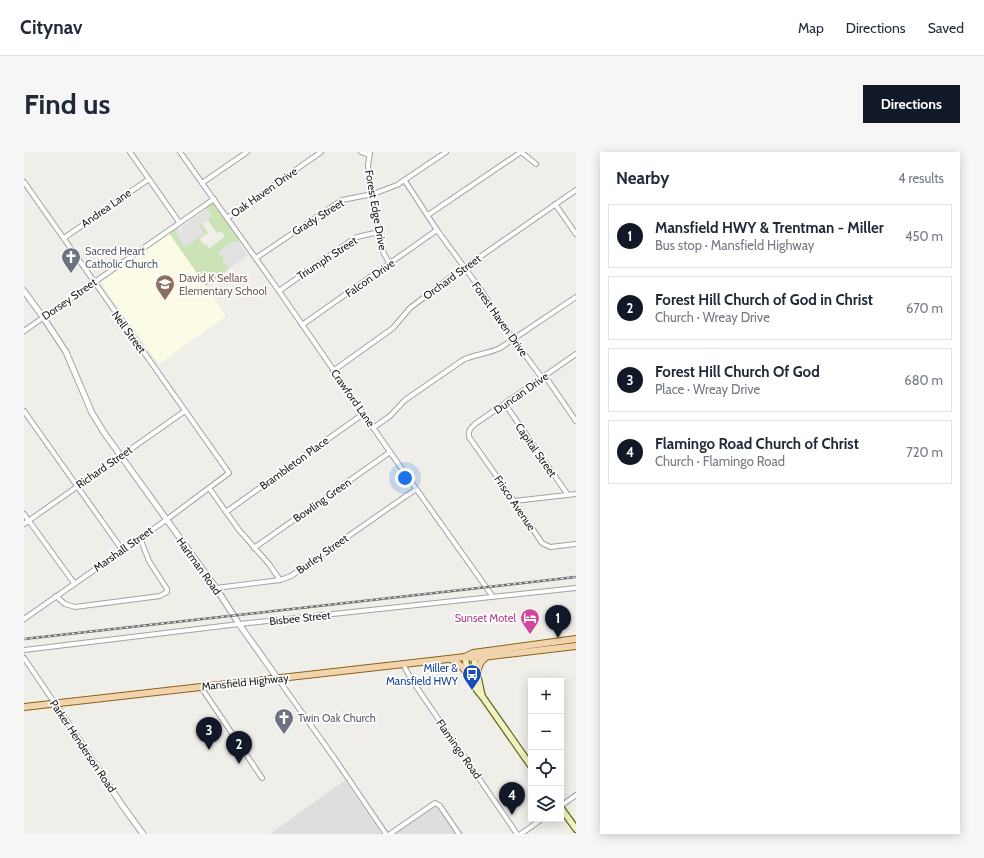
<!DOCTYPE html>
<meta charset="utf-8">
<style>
:root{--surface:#fff;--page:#f6f6f7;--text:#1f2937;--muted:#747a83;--line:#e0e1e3;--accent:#111827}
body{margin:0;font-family:Cabin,sans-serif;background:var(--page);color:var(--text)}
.controls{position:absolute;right:12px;bottom:12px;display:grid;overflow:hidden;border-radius:0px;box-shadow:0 2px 10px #0003}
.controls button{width:36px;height:36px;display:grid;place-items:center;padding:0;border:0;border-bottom:1px solid var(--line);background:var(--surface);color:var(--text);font:20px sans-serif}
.you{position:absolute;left:381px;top:326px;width:14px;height:14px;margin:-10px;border:3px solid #fff;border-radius:50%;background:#1a73e8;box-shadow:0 0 0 6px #1a73e833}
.badge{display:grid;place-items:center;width:26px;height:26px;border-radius:50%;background:var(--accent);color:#fff;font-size:13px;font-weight:700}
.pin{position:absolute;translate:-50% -33px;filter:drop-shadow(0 1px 2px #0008)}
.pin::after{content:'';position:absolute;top:21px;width:14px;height:12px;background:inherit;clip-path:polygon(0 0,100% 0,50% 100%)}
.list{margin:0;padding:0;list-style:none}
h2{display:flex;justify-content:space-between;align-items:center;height:52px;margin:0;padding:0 16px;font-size:17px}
h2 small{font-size:13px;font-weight:400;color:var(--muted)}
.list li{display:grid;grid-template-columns:26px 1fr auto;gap:12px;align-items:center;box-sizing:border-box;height:64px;margin:0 8px 8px;padding:0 8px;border:1px solid var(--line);border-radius:0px}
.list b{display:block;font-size:15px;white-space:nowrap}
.list p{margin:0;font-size:13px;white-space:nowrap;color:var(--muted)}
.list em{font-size:13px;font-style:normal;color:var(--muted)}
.icon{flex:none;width:22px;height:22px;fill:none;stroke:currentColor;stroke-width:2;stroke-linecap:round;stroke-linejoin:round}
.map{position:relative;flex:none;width:552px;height:682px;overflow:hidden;border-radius:0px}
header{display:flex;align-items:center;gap:24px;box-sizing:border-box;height:56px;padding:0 20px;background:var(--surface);border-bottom:1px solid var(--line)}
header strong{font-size:19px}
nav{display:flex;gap:22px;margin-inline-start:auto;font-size:14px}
.intro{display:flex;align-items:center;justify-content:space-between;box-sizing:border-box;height:96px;padding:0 24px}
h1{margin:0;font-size:28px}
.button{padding:10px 18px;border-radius:0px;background:var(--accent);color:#fff;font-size:14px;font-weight:700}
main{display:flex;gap:24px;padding:0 24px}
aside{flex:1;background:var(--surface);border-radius:0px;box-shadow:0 2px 10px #0003}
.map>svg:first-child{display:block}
</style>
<header>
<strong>Citynav</strong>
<nav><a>Map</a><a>Directions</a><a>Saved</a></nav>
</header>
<div class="intro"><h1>Find us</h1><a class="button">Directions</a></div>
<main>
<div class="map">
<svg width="552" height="682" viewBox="0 0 552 682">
<rect width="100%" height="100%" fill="#f0eee9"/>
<g fill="#dfdede">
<polygon points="321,628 358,682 246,682"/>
<polygon points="411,653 432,682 369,682"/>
</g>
<polygon fill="#fcfbe6" points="145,81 202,164 135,212 77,131"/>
<path fill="#cce3b6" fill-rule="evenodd" d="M189,50l27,38 -4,3 -2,-2 -16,11 3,4 3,-2 1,2 -3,2 7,11 -23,17 -37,-53 6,-4 10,18 19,-13 -7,-11 3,2 12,-9 -6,-9zM184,68l9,13 4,-2 4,5 -16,13 -3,-5 -2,1 -4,-6 8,-6 -6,-9z"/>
<g fill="#e1e1e1">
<polygon points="182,55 188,64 176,73 173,71 180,82 161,95 153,83 154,81 151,77 153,75 157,80 158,79 156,76 179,60 181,61 179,57"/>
<polygon points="216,88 218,91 216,93 224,103 205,117 198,106 201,103 200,102 197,104 194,100 210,89 212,91"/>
</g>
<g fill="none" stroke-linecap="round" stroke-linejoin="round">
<defs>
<g id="minor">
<polyline points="106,0 155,70"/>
<polyline points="156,0 255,139 366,300 462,435 469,445"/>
<polyline points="337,0 345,3"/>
<polyline points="346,0 344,14 355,80 359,100 366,112"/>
<polyline points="497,0 512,12"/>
<polyline points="381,29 413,78 457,138 490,188 518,226"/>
<polyline points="0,30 205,321 142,368 0,467"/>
<polyline points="178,31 223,0"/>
<polyline points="531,52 552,82"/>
<polyline points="404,63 497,0"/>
<polyline points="203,66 297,0"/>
<polyline points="40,86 125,27"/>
<polyline points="232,106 318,48 349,42 373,33 422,0"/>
<polyline points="255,139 325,90 333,85 355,80"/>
<polyline points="278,173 413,78"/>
<polyline points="0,179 190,47"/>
<path d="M552,202l-101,70c-4,4 -7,6 -6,13l45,64 28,42 8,4 26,-3"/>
<polyline points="309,219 369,176 386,156 427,125 552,38"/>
<polyline points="521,224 552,269"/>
<polyline points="481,252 544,343"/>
<polyline points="0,259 99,399"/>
<path d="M349,276l17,-12 15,-16 58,-40c12,-6 25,-6 37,-12l76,-51"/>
<polyline points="185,336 215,378 245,412 256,428"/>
<polyline points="490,349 552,342"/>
<polyline points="202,360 339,262"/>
<polyline points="0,362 50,431"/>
<polyline points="0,372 161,259"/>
<polyline points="230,396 366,300"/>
<polyline points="192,436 256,428 267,424 392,337"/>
<polyline points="32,444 41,452 51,455 136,444 143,440 143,437 125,409 116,386"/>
<polyline points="0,498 215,472 552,436"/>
<polyline points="0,506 30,550"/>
<polyline points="379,512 387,527 493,682"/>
<polyline points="254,527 311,607 362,682"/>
<polyline points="177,535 187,550 238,626"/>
<polyline points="537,654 552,643"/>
<polyline points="366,682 411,651 413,652 416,654 435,682"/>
<polyline points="497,682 518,667"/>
</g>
<g id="tertiary">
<polyline points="0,139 19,165 42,200 68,261 81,282 192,436 215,472 254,527"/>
<polyline points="30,550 98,653 119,682"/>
</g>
<g id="secondary">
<polyline points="449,503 458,544"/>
<path d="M441,505c2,15 6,28 17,39l49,70"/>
<polyline points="537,656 552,677"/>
</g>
<g id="primary">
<polyline points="441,505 449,501 552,487"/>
<path d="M426,507c9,3 14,10 19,17"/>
<path d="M453,525c1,-10 2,-15 10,-21"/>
<polyline points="0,555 424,507 441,505 450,506 552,494"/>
</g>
</defs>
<use href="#minor" stroke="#a2a2a2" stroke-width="6"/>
<use href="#tertiary" stroke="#a2a2a2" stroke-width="7"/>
<use href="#secondary" stroke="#636c14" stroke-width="8"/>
<use href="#primary" stroke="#8a6314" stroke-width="8"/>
<use href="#minor" stroke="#fff" stroke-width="4"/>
<use href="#tertiary" stroke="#fff" stroke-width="5"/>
<use href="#secondary" stroke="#f0f2c5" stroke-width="5.5"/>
<use href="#primary" stroke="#f1d3ad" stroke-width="6"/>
<defs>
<polyline id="rail" points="0,487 552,425"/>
</defs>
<use href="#rail" stroke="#6f6f6f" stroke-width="2.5"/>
<use href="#rail" stroke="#fff" stroke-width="1" stroke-dasharray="3" stroke-linecap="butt"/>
</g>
<defs>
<symbol id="church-pin" viewBox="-11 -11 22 30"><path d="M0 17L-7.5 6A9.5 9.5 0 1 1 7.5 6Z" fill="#6b7280" stroke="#fff"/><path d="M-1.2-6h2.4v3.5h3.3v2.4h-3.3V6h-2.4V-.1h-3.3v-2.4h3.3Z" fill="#fff"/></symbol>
<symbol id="school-pin" viewBox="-11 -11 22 30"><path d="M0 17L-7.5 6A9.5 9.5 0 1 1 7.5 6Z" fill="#8d6e63" stroke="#fff"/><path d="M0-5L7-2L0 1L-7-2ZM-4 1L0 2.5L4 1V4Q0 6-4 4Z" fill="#fff"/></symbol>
<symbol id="hotel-pin" viewBox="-11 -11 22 30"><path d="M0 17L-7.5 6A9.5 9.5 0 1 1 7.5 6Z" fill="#d1479c" stroke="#fff"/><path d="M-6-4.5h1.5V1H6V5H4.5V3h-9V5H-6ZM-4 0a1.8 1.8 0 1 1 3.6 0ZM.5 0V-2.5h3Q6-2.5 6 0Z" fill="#fff"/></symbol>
<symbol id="bus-pin" viewBox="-11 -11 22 30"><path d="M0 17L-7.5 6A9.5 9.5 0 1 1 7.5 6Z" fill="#1a4fb4" stroke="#fff"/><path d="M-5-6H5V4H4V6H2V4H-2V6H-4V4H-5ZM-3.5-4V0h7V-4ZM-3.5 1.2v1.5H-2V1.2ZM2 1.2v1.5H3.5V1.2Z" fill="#fff"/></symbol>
</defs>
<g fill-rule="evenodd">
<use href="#church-pin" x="36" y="94" width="22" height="30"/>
<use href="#school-pin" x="130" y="121" width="22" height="30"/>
<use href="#hotel-pin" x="495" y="455" width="22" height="30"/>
<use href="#bus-pin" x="437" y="511" width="22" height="30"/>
<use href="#church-pin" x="249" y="555" width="22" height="30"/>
</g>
<g text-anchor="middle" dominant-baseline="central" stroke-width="3.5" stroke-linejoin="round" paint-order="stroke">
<g font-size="11" fill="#212121" stroke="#fff">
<text transform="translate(240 40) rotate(-35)">Oak Haven Drive</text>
<text transform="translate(82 56) rotate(-35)">Andrea Lane</text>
<text transform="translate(352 58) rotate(80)">Forest Edge Drive</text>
<text transform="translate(294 65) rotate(-32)">Grady Street</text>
<text transform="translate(303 106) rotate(-33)">Triumph Street</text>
<text transform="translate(428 125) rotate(-36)">Orchard Street</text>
<text transform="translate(346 126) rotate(-35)">Falcon Drive</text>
<text transform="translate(45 147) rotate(-35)">Dorsey Street</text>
<text transform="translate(476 167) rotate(55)">Forest Haven Drive</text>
<text transform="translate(105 180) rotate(54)">Nell Street</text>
<text transform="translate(497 241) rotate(-35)">Duncan Drive</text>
<text transform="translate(329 246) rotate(55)">Crawford Lane</text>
<text transform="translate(512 298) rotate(55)">Capital Street</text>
<text transform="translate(270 311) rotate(-36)">Brambleton Place</text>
<text transform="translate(80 315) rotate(-35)">Richard Street</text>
<text transform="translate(298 348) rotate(-35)">Bowling Green</text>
<text transform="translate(491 351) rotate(56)">Frisco Avenue</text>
<text transform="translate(99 397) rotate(-35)">Marshall Street</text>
<text transform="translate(298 402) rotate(-35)">Burley Street</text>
<text transform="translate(175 414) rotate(54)">Hartman Road</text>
<text transform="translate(276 466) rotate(-6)">Bisbee Street</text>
<text transform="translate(221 530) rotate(-6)">Mansfield Highway</text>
<text transform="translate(59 594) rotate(56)">Parker Henderson Road</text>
<text transform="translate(435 597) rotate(55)">Flamingo Road</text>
</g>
<g font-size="11" fill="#5b616d" stroke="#fff" text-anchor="start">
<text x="61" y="99">Sacred Heart<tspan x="61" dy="13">Catholic Church</tspan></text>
<text x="274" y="566">Twin Oak Church</text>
</g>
<g font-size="11" fill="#785e54" stroke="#fff" text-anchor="start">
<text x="155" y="126">David K Sellars<tspan x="155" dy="13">Elementary School</tspan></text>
</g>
<g font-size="11" fill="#b23c85" stroke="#fff" text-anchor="end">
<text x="492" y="466">Sunset Motel</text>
</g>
<g font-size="11" fill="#164399" stroke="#fff" text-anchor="end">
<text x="434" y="516">Miller &amp;<tspan x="434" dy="13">Mansfield HWY</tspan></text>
</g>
</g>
</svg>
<div class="controls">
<button>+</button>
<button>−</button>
<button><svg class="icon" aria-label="locate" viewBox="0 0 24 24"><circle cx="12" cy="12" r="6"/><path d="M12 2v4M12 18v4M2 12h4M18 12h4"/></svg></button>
<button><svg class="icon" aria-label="layers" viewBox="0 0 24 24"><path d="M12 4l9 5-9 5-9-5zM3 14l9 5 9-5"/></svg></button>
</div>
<div class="you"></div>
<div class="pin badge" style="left:534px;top:486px">1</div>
<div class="pin badge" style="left:215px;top:612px">2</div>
<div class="pin badge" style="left:185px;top:598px">3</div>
<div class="pin badge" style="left:488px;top:663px">4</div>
</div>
<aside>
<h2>Nearby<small>4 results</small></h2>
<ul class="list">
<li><span class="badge">1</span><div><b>Mansfield HWY &amp; Trentman - Miller</b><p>Bus stop · Mansfield Highway</p></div><em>450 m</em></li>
<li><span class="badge">2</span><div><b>Forest Hill Church of God in Christ</b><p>Church · Wreay Drive</p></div><em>670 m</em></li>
<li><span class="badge">3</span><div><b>Forest Hill Church Of God</b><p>Place · Wreay Drive</p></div><em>680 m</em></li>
<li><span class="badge">4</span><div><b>Flamingo Road Church of Christ</b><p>Church · Flamingo Road</p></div><em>720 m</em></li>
</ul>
</aside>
</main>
